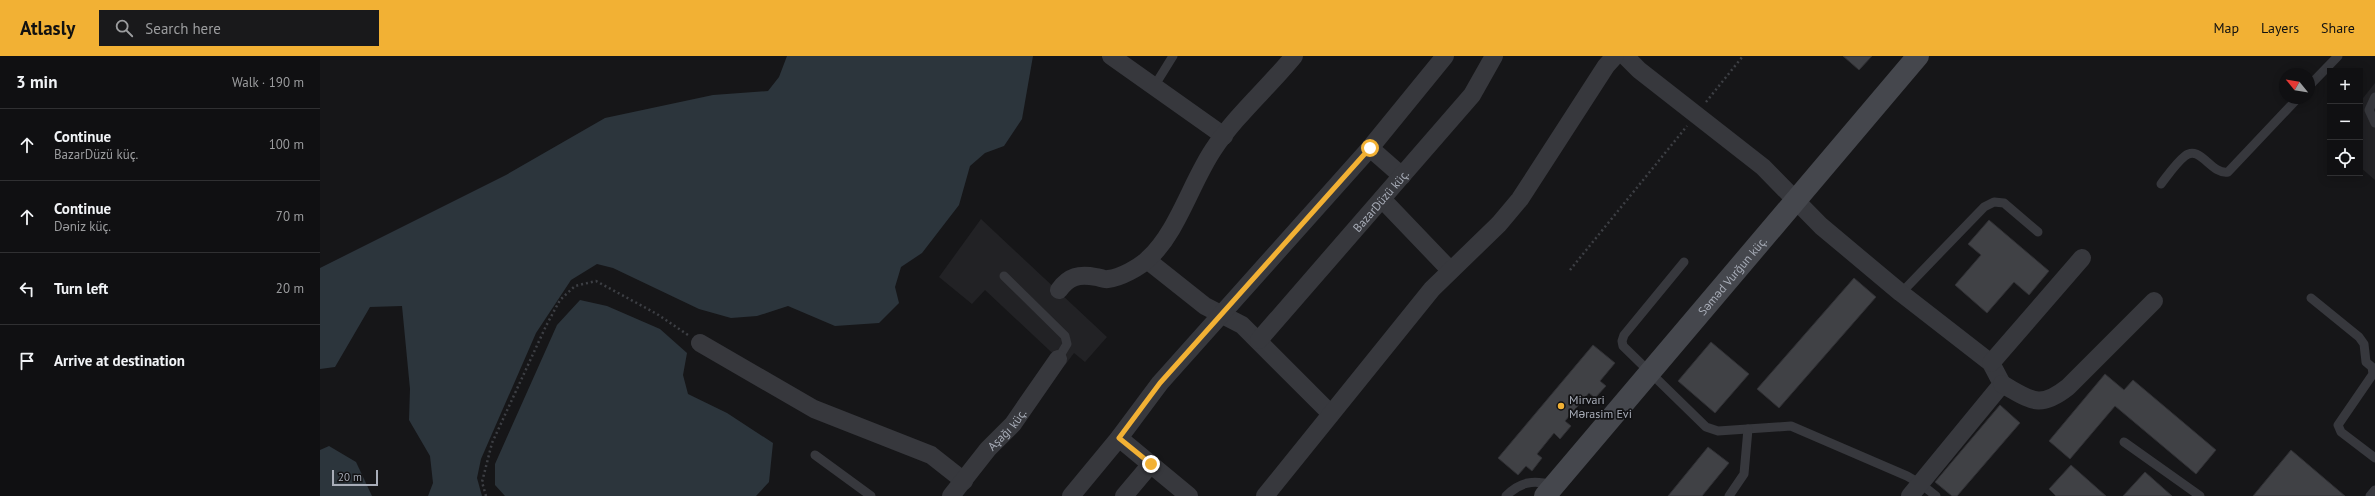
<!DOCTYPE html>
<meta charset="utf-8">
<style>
:root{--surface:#101012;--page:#19191b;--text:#f1f3f6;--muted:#9c9d9f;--line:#303032;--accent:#f2b134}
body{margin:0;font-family:"PT Sans",sans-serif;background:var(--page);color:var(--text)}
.controls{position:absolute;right:12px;top:12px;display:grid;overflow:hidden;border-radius:0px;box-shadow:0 2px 10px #0003}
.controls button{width:36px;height:36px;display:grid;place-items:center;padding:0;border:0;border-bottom:1px solid var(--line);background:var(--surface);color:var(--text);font:20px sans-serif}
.compass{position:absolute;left:1959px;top:12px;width:36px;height:36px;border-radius:50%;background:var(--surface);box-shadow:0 2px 10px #0003;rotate:300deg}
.scale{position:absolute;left:12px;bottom:10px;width:46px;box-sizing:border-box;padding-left:4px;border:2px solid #a8adb8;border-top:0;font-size:11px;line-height:14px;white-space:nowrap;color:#a8adb8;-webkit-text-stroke:3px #111113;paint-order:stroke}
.stop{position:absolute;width:12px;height:12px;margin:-9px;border:3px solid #f2b134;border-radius:50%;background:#fff}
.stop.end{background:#f2b134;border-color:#fff;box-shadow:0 1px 4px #0008}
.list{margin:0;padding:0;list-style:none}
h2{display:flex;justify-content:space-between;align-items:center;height:52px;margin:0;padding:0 16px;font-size:17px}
h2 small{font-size:13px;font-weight:400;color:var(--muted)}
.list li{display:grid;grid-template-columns:26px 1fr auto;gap:12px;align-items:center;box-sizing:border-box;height:72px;padding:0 16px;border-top:1px solid var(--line)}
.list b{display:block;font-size:15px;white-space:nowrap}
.list p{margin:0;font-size:13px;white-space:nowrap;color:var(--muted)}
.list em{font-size:13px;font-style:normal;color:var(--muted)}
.icon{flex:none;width:22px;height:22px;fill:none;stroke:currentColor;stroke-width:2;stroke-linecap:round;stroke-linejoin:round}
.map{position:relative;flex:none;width:2055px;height:440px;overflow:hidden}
header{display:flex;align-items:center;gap:24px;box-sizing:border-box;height:56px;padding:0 20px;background:var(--accent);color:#111}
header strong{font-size:19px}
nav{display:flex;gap:22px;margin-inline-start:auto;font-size:14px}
.search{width:280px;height:36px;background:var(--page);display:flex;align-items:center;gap:10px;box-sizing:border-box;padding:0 14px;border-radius:0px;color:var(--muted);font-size:15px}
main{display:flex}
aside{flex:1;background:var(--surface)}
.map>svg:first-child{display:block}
</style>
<header>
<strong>Atlasly</strong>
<div class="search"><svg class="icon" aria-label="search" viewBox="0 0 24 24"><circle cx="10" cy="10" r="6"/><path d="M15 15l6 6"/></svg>Search here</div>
<nav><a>Map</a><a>Layers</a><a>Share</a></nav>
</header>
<main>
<aside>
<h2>3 min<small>Walk · 190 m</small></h2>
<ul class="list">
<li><svg class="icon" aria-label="ahead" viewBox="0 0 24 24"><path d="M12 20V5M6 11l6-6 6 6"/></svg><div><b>Continue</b><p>BazarDüzü küç.</p></div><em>100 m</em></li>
<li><svg class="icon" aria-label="ahead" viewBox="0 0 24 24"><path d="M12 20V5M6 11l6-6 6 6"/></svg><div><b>Continue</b><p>Dəniz küç.</p></div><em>70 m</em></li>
<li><svg class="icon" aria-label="left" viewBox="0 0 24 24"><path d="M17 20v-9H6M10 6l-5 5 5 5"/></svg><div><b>Turn left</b></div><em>20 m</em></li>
<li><svg class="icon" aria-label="arrive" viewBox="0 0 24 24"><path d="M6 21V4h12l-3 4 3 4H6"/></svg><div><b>Arrive at destination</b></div></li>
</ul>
</aside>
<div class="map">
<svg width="2055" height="440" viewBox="0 0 2055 440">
<rect width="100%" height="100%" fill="#161618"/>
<g fill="#222225">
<polygon points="2055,27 2055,124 2040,111 2040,46"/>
<polygon points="661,163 787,281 765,306 754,297 745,309 665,234 652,248 619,221"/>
</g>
<g fill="#2c353c">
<polygon points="467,0 713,0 702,63 684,90 665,97 650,110 639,149 602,197 581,211 575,231 579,247 559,267 515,270 468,250 437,260 411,262 379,253 293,212 277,208 251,224 216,277 161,403 157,422 162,440 108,440 113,427 110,400 89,364 90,333 82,250 50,251 15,311 0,313 0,212 186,119 285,62 393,39 448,35 459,21"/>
<polygon points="260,244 287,250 340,273 367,297 363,319 368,338 407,357 453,387 449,426 436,440 185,440 175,429 175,408 237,269"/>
<polygon points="9,390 36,406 52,440 0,440 0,394"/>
</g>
<g fill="#404145" stroke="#303034">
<polygon points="1523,0 1552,0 1539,14"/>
<polygon points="1669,164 1729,215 1709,239 1694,226 1667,257 1635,229 1661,199 1648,188"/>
<polygon points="1534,222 1556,241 1459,352 1437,333"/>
<polygon points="1391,286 1429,318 1395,357 1358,325"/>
<polygon points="1273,289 1295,307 1280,325 1286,330 1275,342 1269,337 1245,365 1251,370 1240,383 1234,377 1217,398 1222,402 1212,415 1206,410 1198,419 1178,402"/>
<polygon points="1785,318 1804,334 1813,324 1896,394 1876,418 1795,350 1750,403 1729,385"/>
<polygon points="1680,349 1700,367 1637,440 1632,440 1615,426"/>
<polygon points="1388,391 1409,407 1382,440 1348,440"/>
<polygon points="1971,394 2025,440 1933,440"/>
<polygon points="1751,409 1786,440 1736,440 1729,433"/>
<polygon points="1825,416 1852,440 1803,440"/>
</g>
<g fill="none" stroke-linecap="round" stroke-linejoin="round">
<g stroke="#3d3f44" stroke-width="2.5" stroke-dasharray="2 3" stroke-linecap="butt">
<polyline points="1386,46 1423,0"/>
<polyline points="1250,214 1367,70"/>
<polyline points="166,440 162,426 172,387 226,270 240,244 255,230 276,225 337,258 368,279"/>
</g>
<g stroke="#37383d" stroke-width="9">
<polyline points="835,29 853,0"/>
<polyline points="1989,30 2018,0"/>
<polyline points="2055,41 2049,54 2055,67"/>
<path d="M1841,128c7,-9 15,-21 24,-28 15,-12 26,19 43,16l70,-74"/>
<polyline points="1364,206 1304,279 1302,285 1303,290 1386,371 1398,375 1471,370 1587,420 1601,428 1616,440"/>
<polyline points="684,220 745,280 747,288 738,303"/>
<polyline points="1581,237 1664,151 1674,146 1684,147 1718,176"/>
<polyline points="1991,242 2039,281 2044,288 2046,306 2052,311 2053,318 2018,369 2021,376 2055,402"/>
<polyline points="1804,386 1880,440"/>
<polyline points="495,399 551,440"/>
<path d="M1186,440c15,-15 28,-16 47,-11"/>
<polyline points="1409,440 1424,418 1428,373"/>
<polyline points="2050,440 2055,434"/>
</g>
<g stroke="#37383d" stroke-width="18">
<polyline points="791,0 904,80"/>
<polyline points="1305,0 1319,14 1443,111 1501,170 1581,237 1671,307 1682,328 1590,440"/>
<polyline points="1050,92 1082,120"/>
<polyline points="1062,143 1130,214"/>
<polyline points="827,204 885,250 922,269 1011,358"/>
<path d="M739,234c10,-14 20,-16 37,-13 4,0 8,3 12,2 12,-1 32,-12 40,-20 29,-26 43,-76 65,-109 23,-35 55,-62 81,-94"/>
<path id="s1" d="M939,284l213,-245 22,-39"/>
<polyline points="380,287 494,353 611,399 644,425"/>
<polyline points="1671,307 1762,202"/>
<path d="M1682,328c29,16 37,26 66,3l86,-86"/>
<polyline points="799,382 869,440"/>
<path id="s2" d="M631,440l37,-47 25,-25 45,-65"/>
<polyline points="751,440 799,382 840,327 1050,92 1125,0"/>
<polyline points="804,440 831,408"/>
<polyline points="945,440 1112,233 1179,168 1200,143 1286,10 1295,0"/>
</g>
<path stroke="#45474d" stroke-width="22" id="s3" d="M1225,440l373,-440"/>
</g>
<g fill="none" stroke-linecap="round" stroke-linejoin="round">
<polyline stroke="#f2b134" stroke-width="5" points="831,408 799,382 840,327 1050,92"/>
</g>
<circle fill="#f2b134" stroke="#111113" stroke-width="1.5" cx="1241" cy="350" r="4"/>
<g text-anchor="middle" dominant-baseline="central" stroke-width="3.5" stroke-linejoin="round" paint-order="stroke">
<g font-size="12" fill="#a8adb8" stroke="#111113">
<text stroke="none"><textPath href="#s1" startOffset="185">BazarDüzü küç.</textPath></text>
<text stroke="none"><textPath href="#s3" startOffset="289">Səməd Vurğun küç.</textPath></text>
<text stroke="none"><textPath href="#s2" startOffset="87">Aşağı küç.</textPath></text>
</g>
<g font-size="12" fill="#a8adb8" stroke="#111113" text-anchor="start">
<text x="1249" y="343">Mirvari<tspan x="1249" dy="14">Mərasim Evi</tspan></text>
</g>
</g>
</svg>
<div class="controls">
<button>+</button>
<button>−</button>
<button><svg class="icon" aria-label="locate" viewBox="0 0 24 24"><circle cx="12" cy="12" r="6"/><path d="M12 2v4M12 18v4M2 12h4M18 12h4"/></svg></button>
</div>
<svg class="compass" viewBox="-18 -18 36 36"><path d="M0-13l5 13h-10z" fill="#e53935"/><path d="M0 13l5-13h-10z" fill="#9c9d9f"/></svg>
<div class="scale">20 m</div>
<div class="stop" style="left:1050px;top:92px"></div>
<div class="stop end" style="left:831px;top:408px"></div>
</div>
</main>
